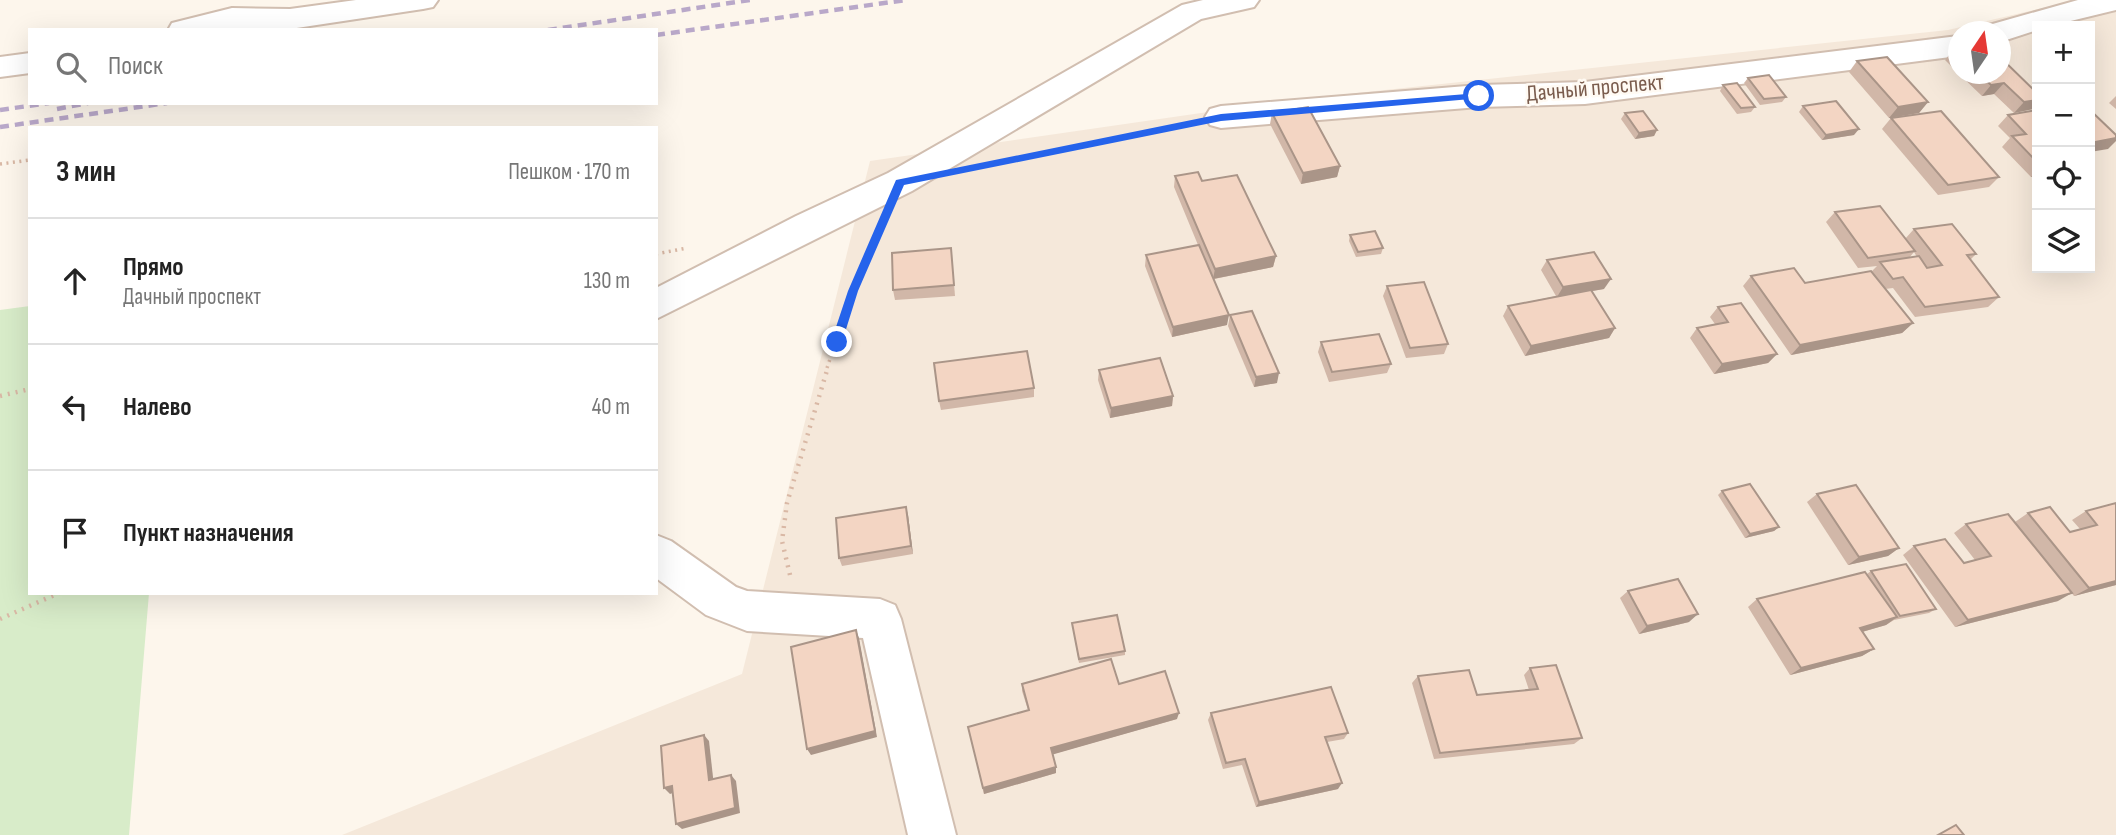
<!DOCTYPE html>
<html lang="ru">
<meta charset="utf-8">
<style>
:root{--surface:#fff;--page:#f6f6f6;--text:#222;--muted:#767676;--line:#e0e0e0}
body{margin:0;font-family:"Sofia Sans Condensed",sans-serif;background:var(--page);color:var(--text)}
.controls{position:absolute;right:21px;top:21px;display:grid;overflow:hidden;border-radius:0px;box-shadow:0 7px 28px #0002}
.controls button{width:63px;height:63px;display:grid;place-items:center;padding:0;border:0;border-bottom:2px solid var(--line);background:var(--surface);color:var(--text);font:35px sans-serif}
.compass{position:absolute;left:1948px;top:21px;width:63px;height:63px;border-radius:50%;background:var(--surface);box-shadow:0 7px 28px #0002;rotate:13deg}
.stop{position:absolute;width:21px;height:21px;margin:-16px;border:5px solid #2563eb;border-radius:50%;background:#fff}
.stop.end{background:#2563eb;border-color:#fff;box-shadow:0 2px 7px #0008}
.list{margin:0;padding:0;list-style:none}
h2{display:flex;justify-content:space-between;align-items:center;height:91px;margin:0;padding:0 28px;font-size:30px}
h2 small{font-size:23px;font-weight:400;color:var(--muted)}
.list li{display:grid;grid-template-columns:46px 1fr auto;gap:21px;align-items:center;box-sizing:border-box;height:126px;padding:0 28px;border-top:2px solid var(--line)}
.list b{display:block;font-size:26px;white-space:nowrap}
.list p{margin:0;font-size:23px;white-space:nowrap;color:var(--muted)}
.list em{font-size:23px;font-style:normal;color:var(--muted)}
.icon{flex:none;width:38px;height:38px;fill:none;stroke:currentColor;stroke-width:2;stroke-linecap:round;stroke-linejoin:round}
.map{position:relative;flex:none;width:2116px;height:835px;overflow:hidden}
.search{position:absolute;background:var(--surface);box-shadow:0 7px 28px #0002;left:28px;top:28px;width:630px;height:77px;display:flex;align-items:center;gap:18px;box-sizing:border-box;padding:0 24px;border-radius:0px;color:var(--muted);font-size:26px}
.panel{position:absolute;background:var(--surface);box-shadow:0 7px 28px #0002;left:28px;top:126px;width:630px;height:469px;border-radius:0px}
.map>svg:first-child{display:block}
</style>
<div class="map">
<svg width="2116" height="835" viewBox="0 0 2116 835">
<rect width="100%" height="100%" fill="#fdf6ec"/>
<path fill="#f5e8da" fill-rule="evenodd" d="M2077,0h39v835h-1774l400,-161 128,-513 421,-61 657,-70zM2037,26h53v242h-53zM1958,32h42v42h-42z"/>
<polygon fill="#d8ecc9" points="30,306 30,593 149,593 129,835 0,835 0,310"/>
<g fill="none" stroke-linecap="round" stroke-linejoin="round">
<defs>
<g id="street">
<polygon points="356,0 438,0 433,7 423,9 290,29 168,30 172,23 232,8 290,9"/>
<polygon points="1203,0 1259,0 1254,7 1201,19 912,191 656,319 656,288 796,216 888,173 1182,5"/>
<polygon points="2078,0 2116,0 2116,10 2050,26 2037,26 2037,30 2000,42 2000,32 1985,32 1989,25"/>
<polygon points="1958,36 1958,56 1585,104 1479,107 1221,128 1210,125 1205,117 1210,109 1221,106 1479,85 1585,82"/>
<polygon points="30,53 30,73 0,77 0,57"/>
<polygon points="656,535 671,541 736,587 747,591 880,599 895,605 901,619 956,835 908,835 863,638 747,631 706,615 656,578"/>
</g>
</defs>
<use href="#street" stroke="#d1beb0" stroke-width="4"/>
<g stroke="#d9b8a5" stroke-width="3.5" stroke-dasharray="2 4.5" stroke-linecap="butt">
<polyline points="1002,161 1189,124"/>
<polyline points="0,164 30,160"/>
<polyline points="656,254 687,248"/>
<polyline points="827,368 853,291 880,229"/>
</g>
<g stroke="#d9b8a5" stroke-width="4.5" stroke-dasharray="2 6" stroke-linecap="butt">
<polyline points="0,396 30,389"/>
<polyline points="790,575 782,541 787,503 828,367"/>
<polyline points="0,619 59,593"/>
</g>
<use href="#street" fill="#fff" fill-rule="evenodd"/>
<g stroke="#b9a8c9" stroke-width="4.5" stroke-dasharray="9 6" stroke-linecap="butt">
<polyline points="548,30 750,0"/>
<polyline points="656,35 906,0"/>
<polyline points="57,109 88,103"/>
<polyline points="0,110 49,103"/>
<polyline points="0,127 167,103"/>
</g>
</g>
<g fill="#d1b7a8" fill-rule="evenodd">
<polygon points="1958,48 1958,73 1945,60 1954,49"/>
<polygon points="1857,61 1928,102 1919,113 1889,118 1849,72"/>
<polygon points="1959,74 2000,74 2033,109 2014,113 1994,94 1982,96"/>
<polygon points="1748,78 1786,97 1782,102 1760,105 1744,83"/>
<polygon points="1723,85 1755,107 1751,112 1737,114 1720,91"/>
<polygon points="2116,96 2116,109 2109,103"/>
<polygon points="1803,106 1854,135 1822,140 1799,112"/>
<polygon points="2037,110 2037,176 2031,177 2002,147 2010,138 1998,126 2008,115"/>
<polygon points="1272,113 1340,166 1337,177 1301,184 1270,124"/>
<polygon points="1625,113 1657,130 1654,136 1635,139 1621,119"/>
<polygon points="1891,118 1999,177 1989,187 1938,195 1882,129"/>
<polygon points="1175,176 1276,256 1273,267 1214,279 1227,325 1172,337 1145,266 1146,255 1198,245 1174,187"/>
<path d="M1835,212l70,27 9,-10 62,25 -6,6 29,37 -11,10 -73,10 -22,-29 -8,1 28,34 -11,10 -111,22 -48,-69 8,-10 54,7 67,-12 5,-5 -19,2 -32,-46zM1914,252l3,5 -8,1z"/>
<polygon points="1350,235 1383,248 1381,254 1356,257 1349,241"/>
<polygon points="952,259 955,296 895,300 893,290"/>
<polygon points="1547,260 1604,289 1592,291 1615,328 1609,338 1525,356 1503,316 1508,306 1556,296 1541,270"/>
<polygon points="1387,286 1448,344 1444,354 1406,358 1383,296"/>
<polygon points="1718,307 1777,354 1768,363 1714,374 1690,338 1697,328 1715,324 1710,317"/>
<polygon points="1230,315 1277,383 1254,387 1228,326"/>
<polygon points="1321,342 1391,364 1387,373 1329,382 1318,352"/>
<polygon points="1099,370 1173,396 1172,406 1110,418 1098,380"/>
<polygon points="1034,388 1034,397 941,410 939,401"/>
<polygon points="1722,491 1779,527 1774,531 1745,538 1718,495"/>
<polygon points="1817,494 1899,548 1888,556 1848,565 1807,502"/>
<polygon points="2116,503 2116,585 2074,596 2015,522 2028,513 2070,532 2080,529 2072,520 2086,511"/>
<polygon points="908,515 913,554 842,566 839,558"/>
<polygon points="1966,524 2058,601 1955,627 1903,555 1914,546 1964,563 1975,560 1954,533"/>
<polygon points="1871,571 1936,609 1929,613 1894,620 1886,625 1862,632 1874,649 1862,656 1790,675 1748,607 1757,599 1867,574"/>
<polygon points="1628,591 1689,622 1639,634 1620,598"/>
<polygon points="1072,623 1125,651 1125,655 1079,663"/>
<polygon points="1530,668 1582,738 1574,744 1434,759 1412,683 1418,676 1477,695 1529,690 1524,675"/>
<polygon points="1022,684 1119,684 1177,719 1053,754 1056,767 1056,773 984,794 968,727 1028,710 1022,691"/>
<polygon points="1211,713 1348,733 1344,739 1327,742 1338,789 1256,807 1242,765 1223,769 1208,720"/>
</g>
<g fill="#aa9588">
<polygon points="2004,83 1994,94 1982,96 1991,85"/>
<polygon points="2037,100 2037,105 2033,109 2014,113 2024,102"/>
<polygon points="1928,102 1919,113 1889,118 1898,107"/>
<polygon points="1859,129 1854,135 1822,140 1826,135"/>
<polygon points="1657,130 1654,136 1635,139 1639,133"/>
<polygon points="2116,138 2116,141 2108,149 2090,152 2090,143"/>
<polygon points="1340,166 1337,177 1301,184 1303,173"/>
<polygon points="2037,170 2037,176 2031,177"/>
<polygon points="1276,256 1273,267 1213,279 1215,269"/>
<polygon points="1611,279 1604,289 1557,297 1563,287"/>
<polygon points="1229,315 1227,325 1172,337 1173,327"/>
<polygon points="1913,323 1902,333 1791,355 1800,345"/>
<polygon points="1615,328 1609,338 1525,356 1531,346"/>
<polygon points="1777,354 1768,363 1714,374 1722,364"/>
<polygon points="1279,373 1277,383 1254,387 1256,377"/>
<polygon points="1173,396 1172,406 1110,418 1111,408"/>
<polygon points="906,507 908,515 913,554 911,546"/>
<polygon points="1779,527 1774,531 1745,538 1750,534"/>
<polygon points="1899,548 1888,556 1848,565 1859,557"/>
<polygon points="2116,581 2116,585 2074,596 2089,588"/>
<polygon points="2072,593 2058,601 1955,627 1968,620"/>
<polygon points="1698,614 1689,622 1639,634 1647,626"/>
<polygon points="1897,617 1886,625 1848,636 1860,628"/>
<polygon points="856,630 859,638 877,737 811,755 807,749"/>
<polygon points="1874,649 1862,656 1790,675 1801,668"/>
<polygon points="1179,713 1177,719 1051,755 1051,748"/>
<polygon points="704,735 709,741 714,786 709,780"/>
<polygon points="1056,767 1056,773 984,794 983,788"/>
<polygon points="731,775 736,781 740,813 682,829 676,824"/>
<polygon points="1342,783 1338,789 1256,807 1259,802"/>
<polygon points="672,786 678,791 670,794 664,788"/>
</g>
<g fill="#f3d5c3" stroke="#aa9588" stroke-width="2">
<polygon points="1887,57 1928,102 1898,107 1857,61"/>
<polygon points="2000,57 2037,93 2037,100 2024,102 2004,83 1991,85 1979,74 2000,74"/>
<polygon points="1769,75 1786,97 1764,99 1748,78"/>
<polygon points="1737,83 1755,107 1741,108 1723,85"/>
<polygon points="1836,101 1859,129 1826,135 1803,106"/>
<polygon points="1308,107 1340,166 1303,173 1272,113"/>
<polygon points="2037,110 2037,162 2012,136 2026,134 2008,115"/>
<polygon points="2090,110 2116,135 2116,138 2090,143"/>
<polygon points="1643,111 1657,130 1639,133 1625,113"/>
<polygon points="1941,111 1999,177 1948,185 1891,118"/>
<polygon points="1198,172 1202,181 1237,175 1276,256 1215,269 1175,176"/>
<polygon points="1880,206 1915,251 1868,258 1835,212"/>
<polygon points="1952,224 1976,254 1967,255 1999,297 1925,307 1903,277 1893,279 1880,262 1919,256 1927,268 1942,265 1914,229"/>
<polygon points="1375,231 1383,248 1358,252 1350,235"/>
<polygon points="1199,245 1229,315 1173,327 1146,255"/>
<polygon points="951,248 954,285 893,290 892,253"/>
<polygon points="1594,252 1611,279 1563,287 1547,260"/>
<polygon points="1794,268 1805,283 1871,271 1913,323 1800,345 1751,276"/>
<polygon points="1424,282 1448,344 1410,348 1387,286"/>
<polygon points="1591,290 1615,328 1531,346 1508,306"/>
<polygon points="1741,303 1777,354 1722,364 1697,328 1728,322 1718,307"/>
<polygon points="1252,311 1279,373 1256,377 1230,315"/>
<polygon points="1379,334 1391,364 1332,372 1321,342"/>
<polygon points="1027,351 1034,388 939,401 934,363"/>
<polygon points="1160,358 1173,396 1111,408 1099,370"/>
<polygon points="1750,484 1779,527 1750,534 1722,491"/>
<polygon points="1856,485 1899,548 1859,557 1817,494"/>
<polygon points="2116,503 2116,581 2089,588 2028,513 2050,507 2070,532 2097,525 2086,511"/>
<polygon points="906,507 911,546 839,558 836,518"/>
<polygon points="2008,514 2072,593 1968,620 1914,546 1945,539 1964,563 1991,556 1966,524"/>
<polygon points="1906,564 1936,609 1900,616 1871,571"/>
<polygon points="1865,572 1897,617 1860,628 1874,649 1801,668 1757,599"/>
<polygon points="1678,579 1698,614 1647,626 1628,591"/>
<polygon points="1117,615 1125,651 1079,659 1072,623"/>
<polygon points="856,630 875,731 807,749 791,647"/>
<polygon points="1111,659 1119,684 1165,671 1179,713 1051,748 1056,767 983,788 968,727 1029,710 1022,684"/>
<polygon points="1556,665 1582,738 1440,753 1418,676 1469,670 1477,695 1538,689 1530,668"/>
<polygon points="1331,687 1348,733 1325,737 1342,783 1259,802 1245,759 1226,763 1211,713"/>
<polygon points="704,735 709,780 731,775 735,808 676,824 672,786 664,788 661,746"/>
<polygon points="1956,825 1964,835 1938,835"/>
</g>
<polygon fill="#2563eb" points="1479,93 1482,98 1221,121 904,185 858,291 842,342 837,346 831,342 848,291 896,180 1221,114"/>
<g text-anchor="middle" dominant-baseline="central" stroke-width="5" stroke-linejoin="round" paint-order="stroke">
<g font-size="23" fill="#7a5c4d" stroke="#fffaf3">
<text transform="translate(1595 88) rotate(-5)">Дачный проспект</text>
</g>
</g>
</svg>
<div class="controls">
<button>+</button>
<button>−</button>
<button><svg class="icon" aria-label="locate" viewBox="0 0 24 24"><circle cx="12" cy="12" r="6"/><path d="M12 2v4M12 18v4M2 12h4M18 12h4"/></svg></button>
<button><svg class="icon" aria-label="layers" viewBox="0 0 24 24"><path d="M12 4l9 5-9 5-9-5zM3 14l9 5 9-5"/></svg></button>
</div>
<svg class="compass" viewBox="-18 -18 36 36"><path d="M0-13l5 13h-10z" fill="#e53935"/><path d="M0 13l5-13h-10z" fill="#767676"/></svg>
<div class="stop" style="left:1479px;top:96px"></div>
<div class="stop end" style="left:837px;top:342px"></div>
<div class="search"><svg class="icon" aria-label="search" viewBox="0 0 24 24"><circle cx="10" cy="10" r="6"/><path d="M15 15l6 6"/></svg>Поиск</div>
<section class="panel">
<h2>3 мин<small>Пешком · 170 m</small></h2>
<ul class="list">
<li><svg class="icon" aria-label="ahead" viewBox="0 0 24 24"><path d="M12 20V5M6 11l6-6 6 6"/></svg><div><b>Прямо</b><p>Дачный проспект</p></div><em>130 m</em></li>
<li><svg class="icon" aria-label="left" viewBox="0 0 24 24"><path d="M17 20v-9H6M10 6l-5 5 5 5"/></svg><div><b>Налево</b></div><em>40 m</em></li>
<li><svg class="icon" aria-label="arrive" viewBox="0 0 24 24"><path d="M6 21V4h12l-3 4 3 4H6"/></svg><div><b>Пункт назначения</b></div></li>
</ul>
</section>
</div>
